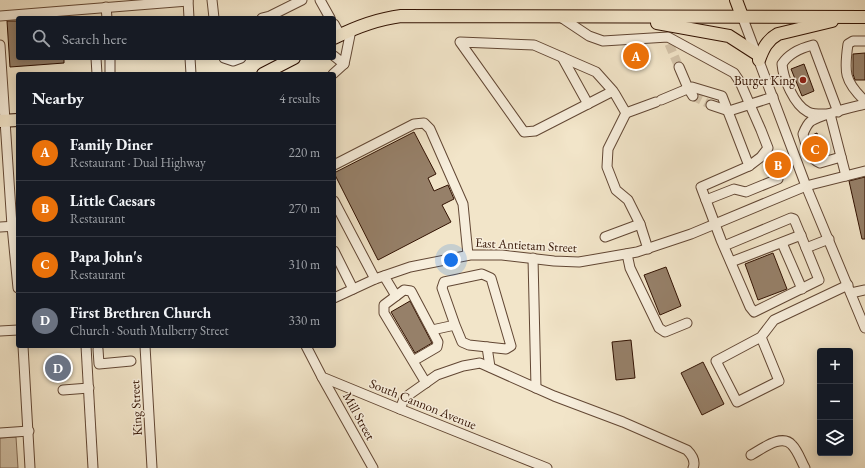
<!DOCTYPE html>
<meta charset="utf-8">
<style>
:root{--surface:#171b24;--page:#20242c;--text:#f1f3f6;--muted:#9ea1a6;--line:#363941;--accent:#c59692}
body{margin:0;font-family:"EB Garamond",serif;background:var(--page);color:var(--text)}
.controls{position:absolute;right:12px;bottom:12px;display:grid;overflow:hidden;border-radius:4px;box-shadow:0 2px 10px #0003}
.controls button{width:36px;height:36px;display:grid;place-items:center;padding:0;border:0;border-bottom:1px solid var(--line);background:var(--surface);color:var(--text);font:20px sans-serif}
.you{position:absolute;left:451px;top:260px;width:14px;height:14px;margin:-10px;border:3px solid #fff;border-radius:50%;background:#1a73e8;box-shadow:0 0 0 6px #1a73e833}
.badge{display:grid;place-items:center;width:26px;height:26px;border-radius:50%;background:var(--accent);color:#fff;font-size:13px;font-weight:700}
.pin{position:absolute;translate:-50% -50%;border:2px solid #fff;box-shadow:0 1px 4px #0006}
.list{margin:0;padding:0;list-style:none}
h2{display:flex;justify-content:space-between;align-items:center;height:52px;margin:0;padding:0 16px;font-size:17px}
h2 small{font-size:13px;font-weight:400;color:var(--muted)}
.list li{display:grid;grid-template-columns:26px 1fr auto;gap:12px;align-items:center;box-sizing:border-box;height:56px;padding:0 16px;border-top:1px solid var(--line)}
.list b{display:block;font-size:15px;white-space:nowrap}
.list p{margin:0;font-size:13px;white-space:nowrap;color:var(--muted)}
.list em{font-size:13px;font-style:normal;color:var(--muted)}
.icon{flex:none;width:22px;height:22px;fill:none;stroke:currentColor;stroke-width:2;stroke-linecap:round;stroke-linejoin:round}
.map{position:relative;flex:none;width:865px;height:468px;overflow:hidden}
.search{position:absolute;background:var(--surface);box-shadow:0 2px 10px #0003;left:16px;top:16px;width:320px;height:44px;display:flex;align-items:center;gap:10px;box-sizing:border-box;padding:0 14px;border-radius:4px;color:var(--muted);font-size:15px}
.panel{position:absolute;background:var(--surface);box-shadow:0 2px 10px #0003;left:16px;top:72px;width:320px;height:276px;border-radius:4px}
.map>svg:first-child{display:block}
</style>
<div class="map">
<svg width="865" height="468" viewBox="0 0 865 468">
<rect width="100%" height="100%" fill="#f2e5c9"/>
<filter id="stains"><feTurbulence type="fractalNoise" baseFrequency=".005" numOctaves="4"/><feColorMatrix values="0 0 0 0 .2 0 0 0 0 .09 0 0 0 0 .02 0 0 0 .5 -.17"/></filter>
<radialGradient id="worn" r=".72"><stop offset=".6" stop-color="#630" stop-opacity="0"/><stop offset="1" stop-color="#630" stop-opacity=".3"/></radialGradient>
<polygon fill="#d1c1a7" stroke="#826a54" points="16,437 18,468 0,468 0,438"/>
<g fill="#968069" stroke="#321202">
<polygon points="7,21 18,21 18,58 64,58 64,63 10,67"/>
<polygon points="865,53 865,80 855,80 853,74 853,54"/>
<polygon points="804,64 814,91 802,96 791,69"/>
<polygon points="414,132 436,174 428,178 434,191 448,185 454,199 442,205 451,222 378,260 334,173"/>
<polygon points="817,133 825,155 821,157 814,149 810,136"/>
<polygon points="865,177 865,239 862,239 849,181"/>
<polygon points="773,253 787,289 758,300 745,264"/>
<polygon points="666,267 681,306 660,315 644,275"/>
<polygon points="410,301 432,343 415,353 391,312"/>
<polygon points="631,340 635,378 616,380 612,342"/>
<polygon points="703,362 724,404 702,415 681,373"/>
</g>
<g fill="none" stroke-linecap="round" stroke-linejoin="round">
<g stroke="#d5c5ab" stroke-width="9" stroke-dasharray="9 4.5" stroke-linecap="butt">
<polyline points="669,44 679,67"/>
<polyline points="693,96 711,105"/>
</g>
<defs>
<g id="minor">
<polyline points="188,0 189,18"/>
<polyline points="212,0 214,18"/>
<polyline points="320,0 330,18"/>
<polyline points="106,7 107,18"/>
<polyline points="0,16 188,1"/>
<polyline points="559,16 589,36 603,41 668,37 734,73 740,82 761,130 768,148 761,157 749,166"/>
<polyline points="742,16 806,186 865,328"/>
<polyline points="262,18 270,16 302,0"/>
<polyline points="334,24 340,35"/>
<path d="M865,41h-12l-5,3c-4,28 -4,37 17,57"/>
<polyline points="0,45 12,226 18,288"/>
<polyline points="334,56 344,64 346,55 351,30"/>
<polyline points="562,57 588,104"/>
<polyline points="96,58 97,74"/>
<polyline points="110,58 110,74"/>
<polyline points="190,58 191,74"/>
<polyline points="224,58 233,61 241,58"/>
<polyline points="679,67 688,88 693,96"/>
<polyline points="333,74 344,64"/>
<polyline points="613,91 535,131 524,132 460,42 534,45 596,72 613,91 615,94 626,113 608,149 607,167 616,190 628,200 640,224 648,249"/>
<polyline points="661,100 692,87 722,96 749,166 701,187 721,240 750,307 754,312 819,280 806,248 829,239"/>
<polyline points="711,105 729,111 773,97"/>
<polyline points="626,113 656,102"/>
<path d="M830,114c-6,0 -16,1 -22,-2 -14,-7 -25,-34 -26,-48 7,-11 19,-16 31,-19l25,67"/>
<polyline points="830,114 846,176"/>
<path d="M841,157l-21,6c-11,-4 -14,-18 -17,-29 2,-5 4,-10 8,-13 14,-8 38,-13 54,-17"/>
<polyline points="334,165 414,124 424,123 430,129 463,204 468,255"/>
<polyline points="706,200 734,189 746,192 778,179"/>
<polyline points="334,201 375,279"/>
<polyline points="0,227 17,226"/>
<polyline points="605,237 640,224"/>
<polyline points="782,243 802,289"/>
<polyline points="724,246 791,218 794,219 806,248"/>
<polyline points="334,251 353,289"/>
<polyline points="627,254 630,268 659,328 665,332 687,323"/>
<polyline points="533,258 536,388"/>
<polyline points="731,262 801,235"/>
<polyline points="384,276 396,296"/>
<polyline points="851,293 865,290"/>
<polyline points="334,298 375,279 410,267 470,255 502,255 554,261 579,262 637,252 691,234 806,186 865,171"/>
<polyline points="432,330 455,325 442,288 444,282 482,274 491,278 511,346 506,349 469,345 462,342 455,325"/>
<polyline points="0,331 18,330"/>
<polyline points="761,337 779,381 737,402 716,361 761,337 774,320 848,285"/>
<polyline points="23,346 30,468"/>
<polyline points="86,346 93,468"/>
<polyline points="145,346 152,468"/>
<polyline points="306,346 322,377 400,409 547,468"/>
<polyline points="487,347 490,367"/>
<polyline points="98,349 99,364 131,361"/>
<polyline points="413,361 437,347 438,342 411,291 404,290 384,305 384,313 426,383"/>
<polyline points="322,377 373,468"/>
<polyline points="63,390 89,388"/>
<path d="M400,409l4,-10 6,-5 27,-19 26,-9 17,-3 74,33 69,26 64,28c5,5 9,11 6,18"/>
<polyline points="0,433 29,431"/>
<path d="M751,455c11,-6 31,-22 41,-10 6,6 9,16 13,23"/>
</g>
<g id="major">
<polyline points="736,0 742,16"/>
<polyline points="657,23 729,36 757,54"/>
<path d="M334,38c22,-11 43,-19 67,-22l464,1"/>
<path d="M759,60c4,-11 8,-20 19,-26l54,-13"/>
<polyline points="263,74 294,58"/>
<polyline points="0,121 18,120"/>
</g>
</defs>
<use href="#minor" stroke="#624734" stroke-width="11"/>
<use href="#major" stroke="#321202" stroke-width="14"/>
<use href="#minor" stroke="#f7eedc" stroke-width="9"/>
<use href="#major" stroke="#f2e5c9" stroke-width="12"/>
</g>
<circle fill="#8f2418" stroke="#f7eedc" stroke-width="1.5" cx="803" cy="80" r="4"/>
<g text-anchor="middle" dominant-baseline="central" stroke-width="3" stroke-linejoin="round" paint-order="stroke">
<g font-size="13" fill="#321202" stroke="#f7eedc" text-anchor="end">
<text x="795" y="80">Burger King</text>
</g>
<g font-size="13" fill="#321202" stroke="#f7eedc">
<text transform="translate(526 245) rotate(3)">East Antietam Street</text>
<text transform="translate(423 404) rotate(22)">South Cannon Avenue</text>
<text transform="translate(136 408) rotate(-93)">King Street</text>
<text transform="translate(359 416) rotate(61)">Mill Street</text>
</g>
</g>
<rect width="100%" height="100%" filter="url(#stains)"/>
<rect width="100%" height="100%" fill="url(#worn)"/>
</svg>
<div class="controls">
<button>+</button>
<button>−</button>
<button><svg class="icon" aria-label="layers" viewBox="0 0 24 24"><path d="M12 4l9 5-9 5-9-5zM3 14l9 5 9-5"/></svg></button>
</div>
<div class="you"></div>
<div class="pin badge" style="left:636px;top:56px;background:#e8710a">A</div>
<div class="pin badge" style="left:778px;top:165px;background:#e8710a">B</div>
<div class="pin badge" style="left:815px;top:149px;background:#e8710a">C</div>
<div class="pin badge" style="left:58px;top:368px;background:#6b7280">D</div>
<div class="search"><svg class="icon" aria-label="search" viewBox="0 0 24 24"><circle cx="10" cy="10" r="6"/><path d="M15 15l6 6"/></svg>Search here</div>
<section class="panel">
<h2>Nearby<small>4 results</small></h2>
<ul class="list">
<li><span class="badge" style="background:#e8710a">A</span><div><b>Family Diner</b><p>Restaurant · Dual Highway</p></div><em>220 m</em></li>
<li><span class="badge" style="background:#e8710a">B</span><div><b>Little Caesars</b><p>Restaurant</p></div><em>270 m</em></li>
<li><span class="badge" style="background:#e8710a">C</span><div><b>Papa John's</b><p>Restaurant</p></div><em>310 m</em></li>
<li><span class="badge" style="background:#6b7280">D</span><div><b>First Brethren Church</b><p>Church · South Mulberry Street</p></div><em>330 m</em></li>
</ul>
</section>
</div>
